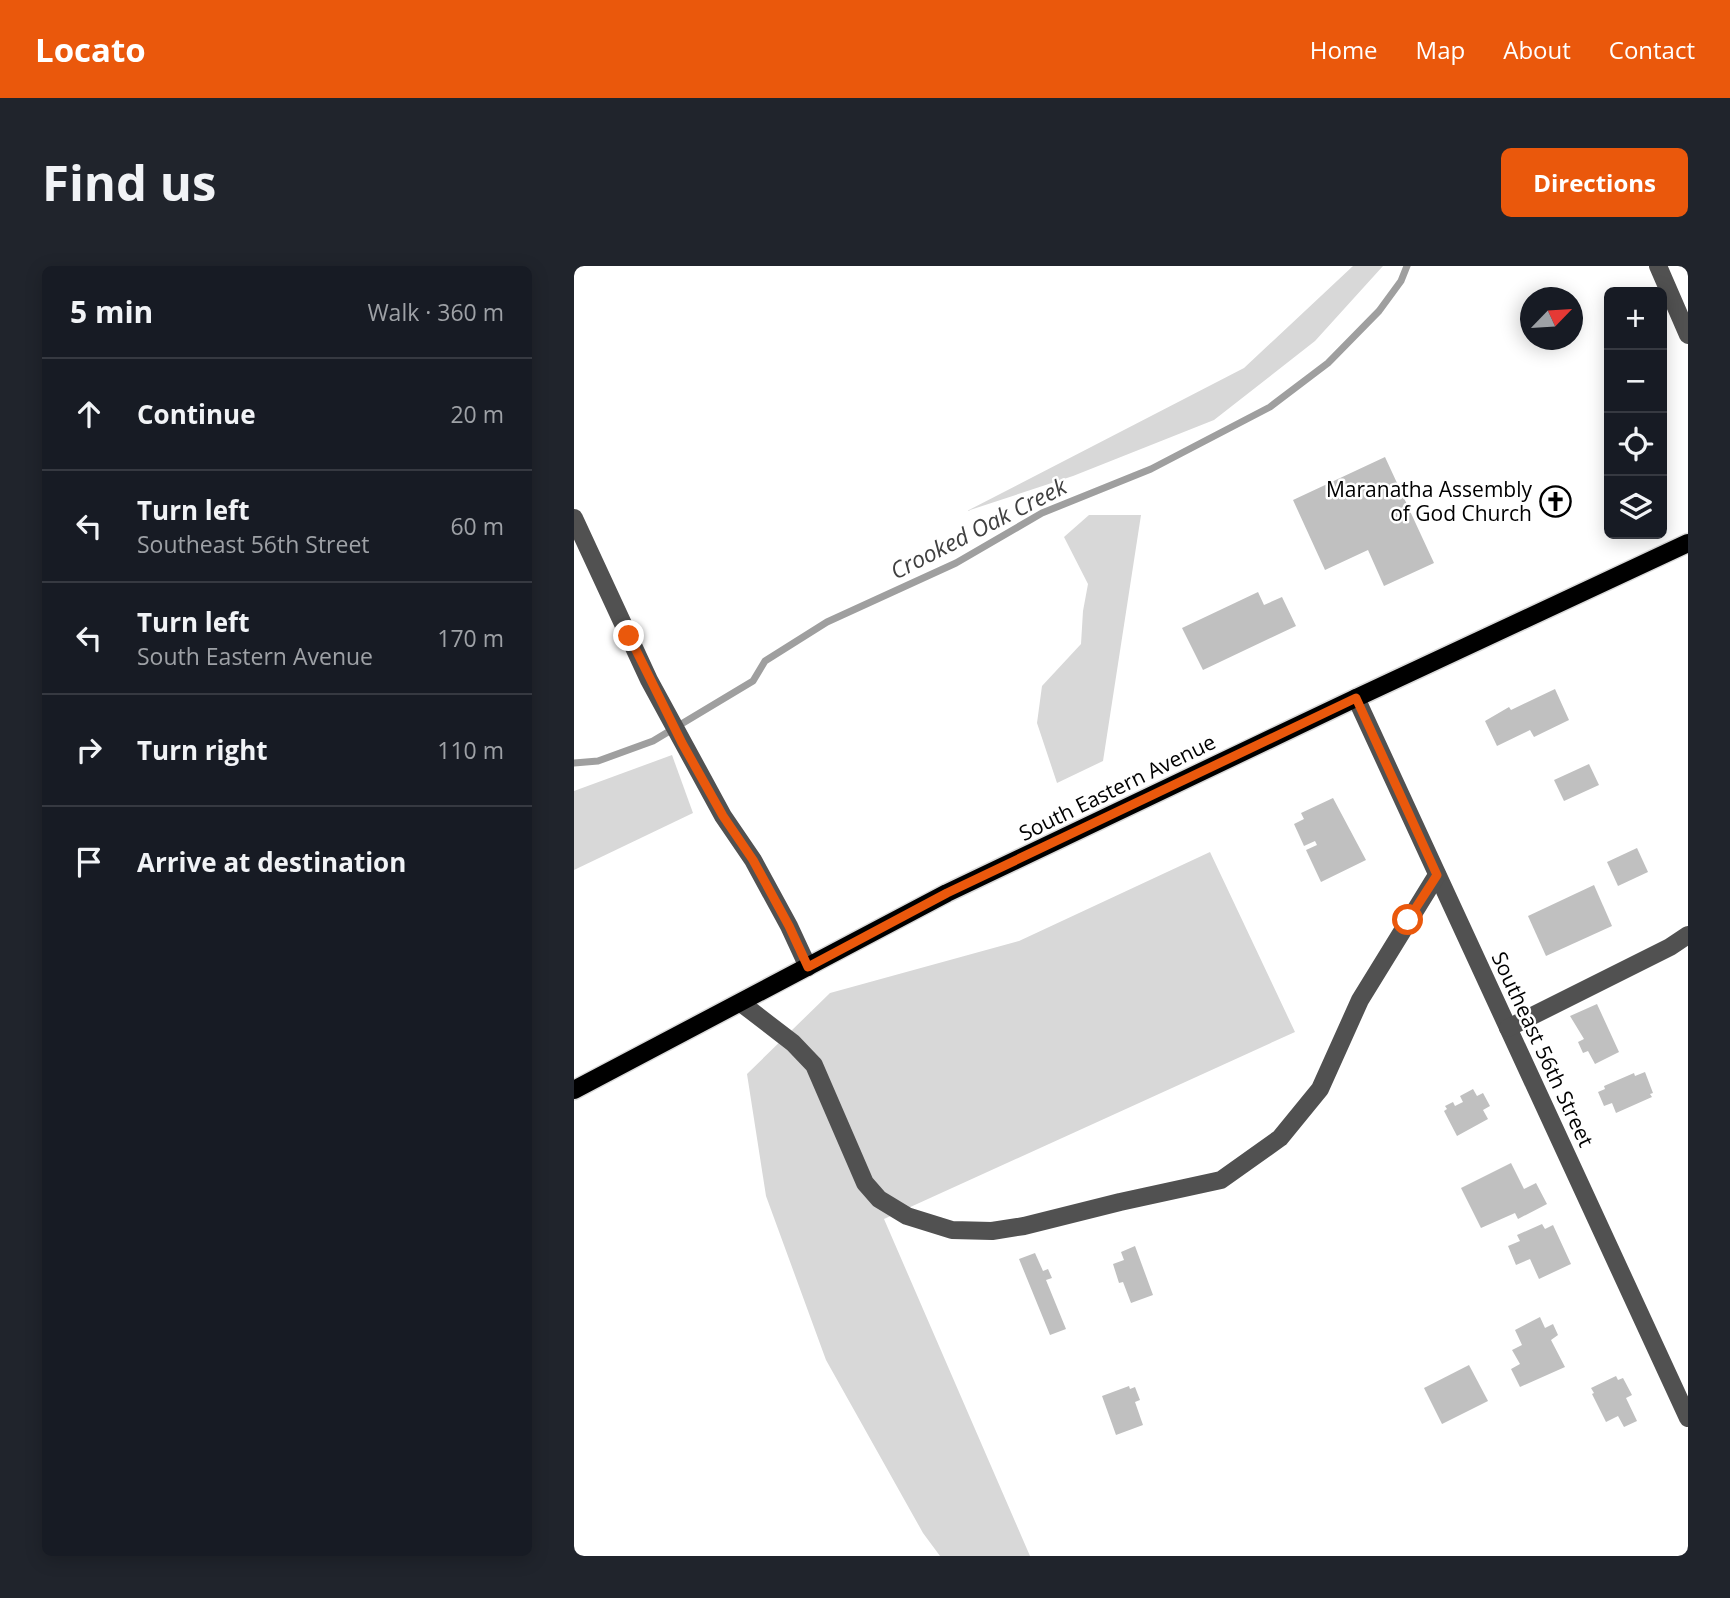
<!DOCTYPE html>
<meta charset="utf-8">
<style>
:root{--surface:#171b24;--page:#20242c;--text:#f1f3f6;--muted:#9ea1a6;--line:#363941;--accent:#ea580c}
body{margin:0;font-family:"Open Sans",sans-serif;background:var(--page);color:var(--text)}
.controls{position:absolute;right:21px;top:21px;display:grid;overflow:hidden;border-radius:10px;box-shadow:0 4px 18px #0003}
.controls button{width:63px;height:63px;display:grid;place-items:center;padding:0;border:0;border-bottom:2px solid var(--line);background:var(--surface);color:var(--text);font:35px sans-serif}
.compass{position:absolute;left:946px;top:21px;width:63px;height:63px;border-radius:50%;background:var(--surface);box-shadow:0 4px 18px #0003;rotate:65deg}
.stop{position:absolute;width:21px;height:21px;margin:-16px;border:5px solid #ea580c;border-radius:50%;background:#fff}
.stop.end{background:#ea580c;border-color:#fff;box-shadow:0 2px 7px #0008}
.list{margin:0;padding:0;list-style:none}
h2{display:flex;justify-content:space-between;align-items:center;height:91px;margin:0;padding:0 28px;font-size:30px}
h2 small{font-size:23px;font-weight:400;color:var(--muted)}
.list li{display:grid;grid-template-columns:46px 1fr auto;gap:21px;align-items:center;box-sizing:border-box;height:112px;padding:0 28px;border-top:2px solid var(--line)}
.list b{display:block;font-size:26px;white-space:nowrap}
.list p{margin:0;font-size:23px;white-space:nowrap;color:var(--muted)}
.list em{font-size:23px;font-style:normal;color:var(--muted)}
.icon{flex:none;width:38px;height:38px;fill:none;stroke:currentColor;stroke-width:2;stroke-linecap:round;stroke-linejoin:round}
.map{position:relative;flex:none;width:1114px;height:1290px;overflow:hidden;border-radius:10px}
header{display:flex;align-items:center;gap:42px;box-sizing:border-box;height:98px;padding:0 35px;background:var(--accent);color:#fff}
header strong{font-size:33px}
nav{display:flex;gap:38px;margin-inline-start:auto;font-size:24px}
.intro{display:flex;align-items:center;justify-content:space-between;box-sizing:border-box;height:168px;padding:0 42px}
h1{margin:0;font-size:49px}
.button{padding:18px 32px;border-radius:10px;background:var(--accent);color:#fff;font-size:24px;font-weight:700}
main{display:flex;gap:42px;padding:0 42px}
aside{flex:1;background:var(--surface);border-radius:10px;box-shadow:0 4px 18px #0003}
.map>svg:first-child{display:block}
</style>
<header>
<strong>Locato</strong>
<nav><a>Home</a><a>Map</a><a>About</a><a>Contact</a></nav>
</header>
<div class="intro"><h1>Find us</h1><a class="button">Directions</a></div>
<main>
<aside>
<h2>5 min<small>Walk · 360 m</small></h2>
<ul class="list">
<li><svg class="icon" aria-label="ahead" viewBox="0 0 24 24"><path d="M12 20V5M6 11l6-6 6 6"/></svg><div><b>Continue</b></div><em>20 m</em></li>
<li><svg class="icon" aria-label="left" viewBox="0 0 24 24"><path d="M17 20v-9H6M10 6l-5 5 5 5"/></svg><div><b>Turn left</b><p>Southeast 56th Street</p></div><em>60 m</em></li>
<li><svg class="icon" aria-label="left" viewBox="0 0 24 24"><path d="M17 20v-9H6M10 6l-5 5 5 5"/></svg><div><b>Turn left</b><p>South Eastern Avenue</p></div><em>170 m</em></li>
<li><svg class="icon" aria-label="right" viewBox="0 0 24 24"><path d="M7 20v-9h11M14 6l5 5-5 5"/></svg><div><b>Turn right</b></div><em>110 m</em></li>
<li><svg class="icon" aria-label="arrive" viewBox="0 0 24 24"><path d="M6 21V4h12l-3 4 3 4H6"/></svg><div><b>Arrive at destination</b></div></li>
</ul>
</aside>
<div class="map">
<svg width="1114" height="1290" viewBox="0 0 1114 1290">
<rect width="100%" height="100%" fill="#fff"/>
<g fill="#d8d8d8">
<polygon points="779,0 809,0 741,75 640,154 499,210 393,245 670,102"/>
<polygon points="515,249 567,249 529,495 483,517 463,457 468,420 507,378 509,345 514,318 490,271"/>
<polygon points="98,489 119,547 0,604 0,525"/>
<polygon points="636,586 721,766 310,953 456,1290 366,1290 349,1267 252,1094 192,930 173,808 256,727 445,675"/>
</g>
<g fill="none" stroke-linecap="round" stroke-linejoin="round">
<polyline stroke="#9f9f9f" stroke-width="7" points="0,497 24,495 79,475 179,415 191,395 253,356 382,297 468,247 577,203 696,141 754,97 805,45 827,15 833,0"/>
</g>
<g fill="#c0c0c0">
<polygon points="811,191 860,297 810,320 794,284 751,304 719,234"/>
<polygon points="684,326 690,339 708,331 722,360 629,404 608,362"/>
<polygon points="981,423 995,454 960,471 956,464 923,480 911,455 935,441 937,444"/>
<polygon points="1015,498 1025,519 990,535 980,514"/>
<polygon points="759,532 792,594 747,616 732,584 743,579 741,575 730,580 720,558 730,553 727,547"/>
<polygon points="1063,582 1074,606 1044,620 1033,596"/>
<polygon points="1020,619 1038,660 972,690 954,650"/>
<polygon points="1023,738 1045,786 1021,798 1014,785 1009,787 1004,776 1010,773 996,750"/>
<polygon points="1071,806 1079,827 1076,828 1078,831 1042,847 1038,837 1030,840 1024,826 1031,823 1030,820 1060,807 1061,810"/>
<polygon points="899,823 903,830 909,827 916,840 909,844 914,853 883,870 870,845 873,843 871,840 879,836 881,840 889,836 886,830"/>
<polygon points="937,897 950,923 962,917 973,938 944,953 941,947 907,962 887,922"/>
<polygon points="968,958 971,963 979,959 997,998 965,1013 956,993 942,999 934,980 946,975 943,969"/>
<polygon points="561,980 579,1029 557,1037 549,1016 545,1017 539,998 550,994 547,986"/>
<polygon points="461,987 469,1005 474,1003 478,1012 472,1014 492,1063 476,1069 445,993"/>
<polygon points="966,1051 971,1062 979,1058 984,1069 977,1074 991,1101 946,1121 937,1103 946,1098 938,1084 948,1079 941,1064"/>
<polygon points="895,1099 914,1135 868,1158 850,1122"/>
<polygon points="1042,1110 1044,1114 1049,1112 1058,1129 1052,1132 1063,1155 1050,1161 1044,1150 1032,1156 1018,1128 1020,1127 1017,1122"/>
<polygon points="555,1120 556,1123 561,1121 566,1134 561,1136 569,1159 542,1169 528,1130"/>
</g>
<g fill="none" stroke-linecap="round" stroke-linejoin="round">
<defs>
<polyline id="major" points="0,824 373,627 782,432 1114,277"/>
</defs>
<use href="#major" stroke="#dbdbdb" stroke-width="21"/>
<g stroke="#515151" stroke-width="18">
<polyline points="1084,0 1114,69"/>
<polyline points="0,252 75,414 149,550 179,594 215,660 234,701"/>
<polyline points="782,432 1114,1152"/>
<polyline points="167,737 219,777 240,799 291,917 305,933 333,950 378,964 418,965 450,960 546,936 647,914 706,872 746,823 786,734 863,609"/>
<polyline points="934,762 1096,681 1114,669"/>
</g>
<use href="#major" stroke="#000" stroke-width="18"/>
</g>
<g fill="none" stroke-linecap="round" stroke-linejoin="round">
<polyline stroke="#ea580c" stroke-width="9" points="55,370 108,477 149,550 179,594 215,660 234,701 373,627 782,432 863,609 834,654"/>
</g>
<defs>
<symbol id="church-ring" viewBox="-11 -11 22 22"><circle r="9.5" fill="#fff" stroke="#000" stroke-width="1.5"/><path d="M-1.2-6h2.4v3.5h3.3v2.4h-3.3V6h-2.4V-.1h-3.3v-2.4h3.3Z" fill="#000"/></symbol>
</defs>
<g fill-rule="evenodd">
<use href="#church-ring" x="964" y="218" width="35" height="35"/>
</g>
<g text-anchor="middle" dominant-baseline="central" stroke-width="5" stroke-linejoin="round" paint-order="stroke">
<g font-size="21" fill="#000" stroke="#fff" text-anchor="end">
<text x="958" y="223">Maranatha Assembly<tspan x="958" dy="24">of God Church</tspan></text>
</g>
<g font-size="21" fill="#000" stroke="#fff">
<text transform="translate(543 521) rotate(-26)">South Eastern Avenue</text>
<text transform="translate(969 783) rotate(65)">Southeast 56th Street</text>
</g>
<g font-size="23" font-style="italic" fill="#404040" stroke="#fff">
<text transform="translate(404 262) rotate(-27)">Crooked Oak Creek</text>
</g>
</g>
</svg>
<div class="controls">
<button>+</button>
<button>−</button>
<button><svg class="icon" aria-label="locate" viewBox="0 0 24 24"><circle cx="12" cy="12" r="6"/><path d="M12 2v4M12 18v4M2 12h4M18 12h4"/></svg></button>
<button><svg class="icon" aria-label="layers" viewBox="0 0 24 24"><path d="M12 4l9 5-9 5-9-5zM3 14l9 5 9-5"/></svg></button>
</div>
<svg class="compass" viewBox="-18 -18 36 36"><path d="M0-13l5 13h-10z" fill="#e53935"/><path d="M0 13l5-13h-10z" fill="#9ea1a6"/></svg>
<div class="stop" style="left:834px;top:654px"></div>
<div class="stop end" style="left:55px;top:370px"></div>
</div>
</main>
